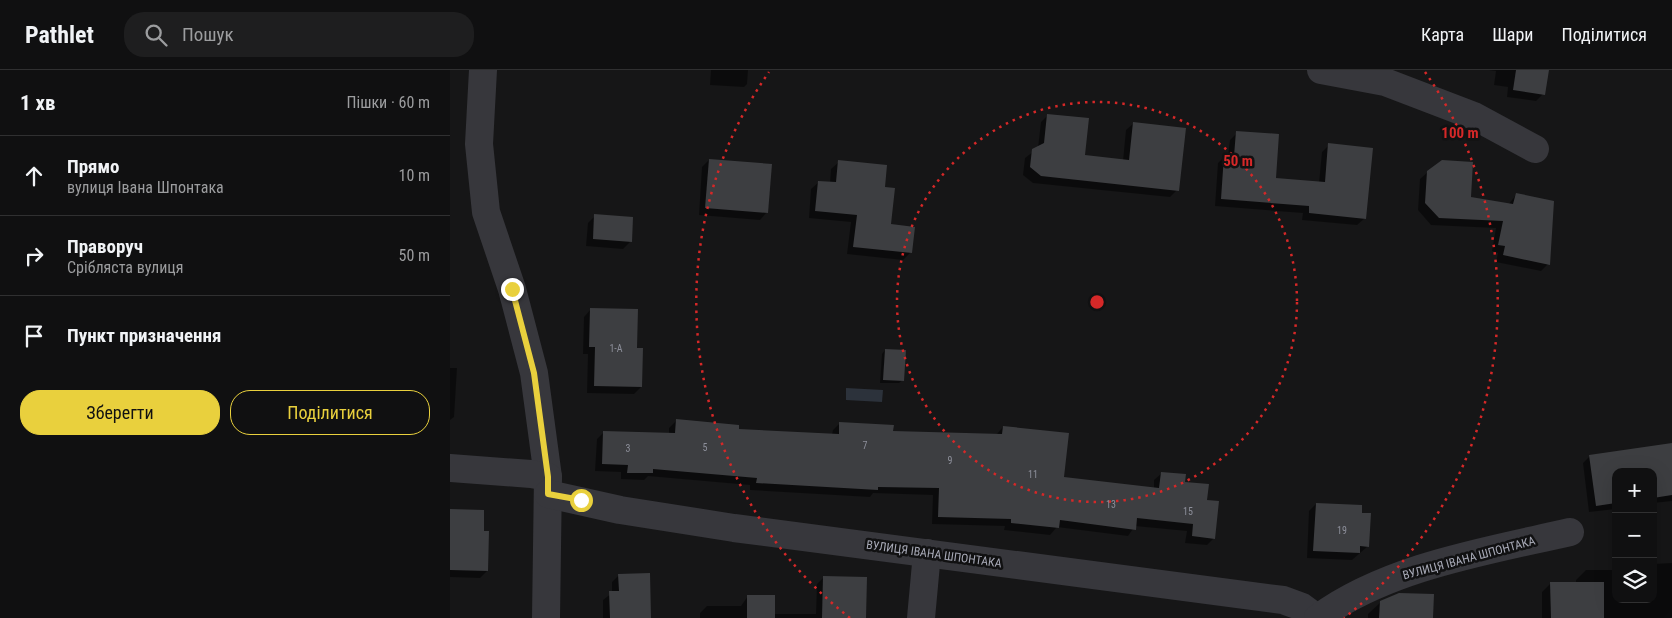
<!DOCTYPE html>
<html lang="uk">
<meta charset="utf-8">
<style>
:root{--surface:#101011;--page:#1e1e1f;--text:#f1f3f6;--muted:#9c9d9f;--line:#303031;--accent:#e9d03d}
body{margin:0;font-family:"Roboto Condensed",sans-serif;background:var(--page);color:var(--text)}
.controls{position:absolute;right:15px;bottom:15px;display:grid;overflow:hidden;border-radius:10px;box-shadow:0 5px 20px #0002}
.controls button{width:45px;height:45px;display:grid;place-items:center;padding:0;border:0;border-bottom:1px solid var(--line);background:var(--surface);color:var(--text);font:25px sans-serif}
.stop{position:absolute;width:15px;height:15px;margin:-11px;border:4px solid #e9d03d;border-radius:50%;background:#fff}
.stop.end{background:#e9d03d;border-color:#fff;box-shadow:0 1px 5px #0008}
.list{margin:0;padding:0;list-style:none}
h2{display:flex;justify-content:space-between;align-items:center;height:65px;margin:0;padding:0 20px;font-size:21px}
h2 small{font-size:16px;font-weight:400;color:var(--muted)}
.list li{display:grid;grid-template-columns:32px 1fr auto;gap:15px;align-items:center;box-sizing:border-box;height:80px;padding:0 20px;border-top:1px solid var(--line)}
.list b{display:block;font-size:19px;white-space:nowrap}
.list p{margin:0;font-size:16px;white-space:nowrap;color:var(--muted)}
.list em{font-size:16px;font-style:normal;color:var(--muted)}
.actions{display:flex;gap:10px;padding:15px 20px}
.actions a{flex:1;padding:11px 0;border:1px solid var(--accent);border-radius:20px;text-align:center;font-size:18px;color:var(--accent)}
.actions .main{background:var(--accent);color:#111}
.icon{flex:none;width:28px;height:28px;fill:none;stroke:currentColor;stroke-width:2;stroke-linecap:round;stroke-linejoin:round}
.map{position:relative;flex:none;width:1222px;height:548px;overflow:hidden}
header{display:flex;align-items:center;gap:30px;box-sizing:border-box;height:70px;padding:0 25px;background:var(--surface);border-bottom:1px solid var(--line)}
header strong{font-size:24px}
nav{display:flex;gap:28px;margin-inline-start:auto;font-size:18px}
.search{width:350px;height:45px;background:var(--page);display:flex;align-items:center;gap:12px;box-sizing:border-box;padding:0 18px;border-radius:20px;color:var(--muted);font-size:19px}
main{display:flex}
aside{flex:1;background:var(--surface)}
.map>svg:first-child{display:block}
</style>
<header>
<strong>Pathlet</strong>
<div class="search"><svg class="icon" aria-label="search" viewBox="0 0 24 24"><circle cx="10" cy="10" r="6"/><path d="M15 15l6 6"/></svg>Пошук</div>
<nav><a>Карта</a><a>Шари</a><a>Поділитися</a></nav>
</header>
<main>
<aside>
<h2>1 хв<small>Пішки · 60 m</small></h2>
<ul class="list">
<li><svg class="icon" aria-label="ahead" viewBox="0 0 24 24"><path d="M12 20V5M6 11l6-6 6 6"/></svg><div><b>Прямо</b><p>вулиця Івана Шпонтака</p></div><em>10 m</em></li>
<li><svg class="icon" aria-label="right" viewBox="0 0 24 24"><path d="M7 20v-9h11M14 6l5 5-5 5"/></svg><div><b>Праворуч</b><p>Срібляста вулиця</p></div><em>50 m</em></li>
<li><svg class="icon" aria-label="arrive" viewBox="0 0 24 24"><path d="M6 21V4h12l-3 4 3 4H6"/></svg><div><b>Пункт призначення</b></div></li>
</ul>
<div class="actions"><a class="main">Зберегти</a><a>Поділитися</a></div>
</aside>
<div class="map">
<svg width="1222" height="548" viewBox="0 0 1222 548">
<rect width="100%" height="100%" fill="#161617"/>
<polygon fill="#2c323b" points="396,318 433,320 432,332 396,330"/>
<g fill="#0007">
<polygon points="261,0 298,0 297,14 294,17 260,15"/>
<polygon points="1039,0 1097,0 1093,24 1086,31 1057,27 1058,17 1044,15 1046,1"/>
<polygon points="598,45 634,86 673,91 676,60 684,53 727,120 720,127 583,113 573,105 575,88 588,78 591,52"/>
<polygon points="787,63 824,109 869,113 872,82 879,75 915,148 907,155 852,150 853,143 765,136 768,93 775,86 778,86 780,70"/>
<polygon points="259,90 317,142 310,150 249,145 252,97"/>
<polygon points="389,92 434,119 440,155 460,183 453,190 397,184 401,152 359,148 361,119 369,112 380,113 381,99"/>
<polygon points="978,102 1020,128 1058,135 1066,125 1098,194 1091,201 1046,192 1048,183 1042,181 1046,158 981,155 968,140 970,109"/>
<polygon points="145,146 180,172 173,179 136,176 138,153"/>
<polygon points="141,239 186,279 191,317 184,324 137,323 138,284 133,284 134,247"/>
<polygon points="435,280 453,310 449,313 430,313 432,284"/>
<polygon points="0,298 7,298 4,347 0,350"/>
<polygon points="226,351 288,361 382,365 383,360 390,353 442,362 546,365 553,357 613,408 704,419 704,410 712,403 734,413 756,431 764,468 757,475 735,473 737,461 685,456 678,466 607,457 600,465 554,460 555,456 482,454 483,425 423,423 420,427 300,420 300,415 198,406 194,410 171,409 171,402 145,401 147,369 154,362 219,364 219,358"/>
<polygon points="1222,374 1222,431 1203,433 1203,402 1166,402 1166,439 1139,442 1133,393 1140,386"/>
<polygon points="866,434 911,444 918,476 902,490 857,488 859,441"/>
<polygon points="0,441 32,462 37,501 30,508 0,507"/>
<polygon points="1222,493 1222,547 1220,548 1092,548 1092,522 1101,513 1126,513 1126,510 1136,500 1166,500 1166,529 1203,529 1203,494"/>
<polygon points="169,505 200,548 153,548 153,530 162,523 162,512"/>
<polygon points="374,507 414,548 250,548 250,543 257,536 291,536 298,526 323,544 366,544 367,514"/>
<polygon points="931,532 982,548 918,548 918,544"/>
</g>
<g fill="#3d3e41">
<polygon points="1066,0 1099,0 1095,25 1063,20"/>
<polygon points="597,44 639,48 635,85 679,90 683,52 736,58 729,121 591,106 580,97 582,79 594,73"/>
<polygon points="786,61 829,64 826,108 875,112 878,73 923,78 916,149 859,143 859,136 771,129 774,85 784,86"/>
<polygon points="259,89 322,94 318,143 255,138"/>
<polygon points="388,90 437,95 435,117 445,118 441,154 465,157 462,183 403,177 407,145 365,141 368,111 386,112"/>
<polygon points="992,90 1023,92 1021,127 1063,134 1066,123 1104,131 1100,195 1053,185 1055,176 1048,175 1053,151 989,148 975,133 977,101"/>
<polygon points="144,144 183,147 182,172 143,169"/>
<polygon points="140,238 188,239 187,278 193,278 192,317 144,316 145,277 139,277"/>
<polygon points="435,279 456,280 454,311 433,310"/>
<polygon points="226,349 289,355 289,359 389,364 389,352 444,355 443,361 552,364 553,356 619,363 614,407 709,418 711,402 736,404 735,412 759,414 757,430 769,431 765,469 742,466 743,454 687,448 686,460 610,450 609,458 561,453 561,449 488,447 489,418 428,417 428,420 306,413 307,408 203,399 203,403 177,403 178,395 152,394 153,361 225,363"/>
<polygon points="1222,373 1222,425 1203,428 1203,402 1166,402 1166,433 1146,436 1139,385"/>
<polygon points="866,433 912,435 912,443 921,443 919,477 910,476 910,483 863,481"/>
<polygon points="0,439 34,440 34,461 39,461 38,501 0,500"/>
<polygon points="200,503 201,548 160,548 159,521 169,521 168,504"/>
<polygon points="373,506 417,507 416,548 372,548"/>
<polygon points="1100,512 1154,512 1154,548 1101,548"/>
<polygon points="949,523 984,524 983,548 929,548 930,531"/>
<rect x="297" y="525" width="28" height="23"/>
</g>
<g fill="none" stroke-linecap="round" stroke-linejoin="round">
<g stroke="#37373c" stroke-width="28">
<polyline points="33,0 29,74 36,142 62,219 84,303 98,407 96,548"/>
<polyline points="871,0 935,12 1024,46 1085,79"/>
<polyline points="0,398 81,404 98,407"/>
<polyline points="98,424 170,440 284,458 833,530 852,537 867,548"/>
<polyline points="471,548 477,483"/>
<path d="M868,548c69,-51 169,-67 252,-86"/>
</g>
</g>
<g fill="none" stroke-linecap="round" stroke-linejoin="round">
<polyline stroke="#e9d03d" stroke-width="6" points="62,219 84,303 98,407 98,424 131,430"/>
</g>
<g fill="none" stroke="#d62828" stroke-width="2.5" stroke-dasharray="2.5 5">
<circle cx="647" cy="232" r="200"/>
<path d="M400 548A401 401 0 0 1 319 2M975 2A401 401 0 0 1 894 548"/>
</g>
<g text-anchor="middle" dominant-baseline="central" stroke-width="5" stroke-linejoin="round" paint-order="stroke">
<g font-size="10" fill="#8d8f9a">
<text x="166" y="278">1-А</text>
<text x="415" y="375">7</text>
<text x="255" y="377">5</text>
<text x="178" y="378">3</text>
<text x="500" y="390">9</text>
<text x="583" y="404">11</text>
<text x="661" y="434">13</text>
<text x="738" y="441">15</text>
<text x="892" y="460">19</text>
</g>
<g font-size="12" fill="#a8aab7" stroke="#111112">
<text transform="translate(484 484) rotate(8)">ВУЛИЦЯ ІВАНА ШПОНТАКА</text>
<text transform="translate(1019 488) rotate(-15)">ВУЛИЦЯ ІВАНА ШПОНТАКА</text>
</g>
</g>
<circle cx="647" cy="232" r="8" fill="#d62828" stroke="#111112" stroke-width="2.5"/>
<g font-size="15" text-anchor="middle" font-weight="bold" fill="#d62828" stroke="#111112" stroke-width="5" stroke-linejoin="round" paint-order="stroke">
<text x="1010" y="68">100 m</text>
<text x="788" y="96">50 m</text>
</g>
</svg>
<div class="controls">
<button>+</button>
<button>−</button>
<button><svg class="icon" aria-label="layers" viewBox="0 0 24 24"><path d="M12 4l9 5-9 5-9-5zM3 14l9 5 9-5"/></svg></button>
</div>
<div class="stop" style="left:131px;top:430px"></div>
<div class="stop end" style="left:62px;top:219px"></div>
</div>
</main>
